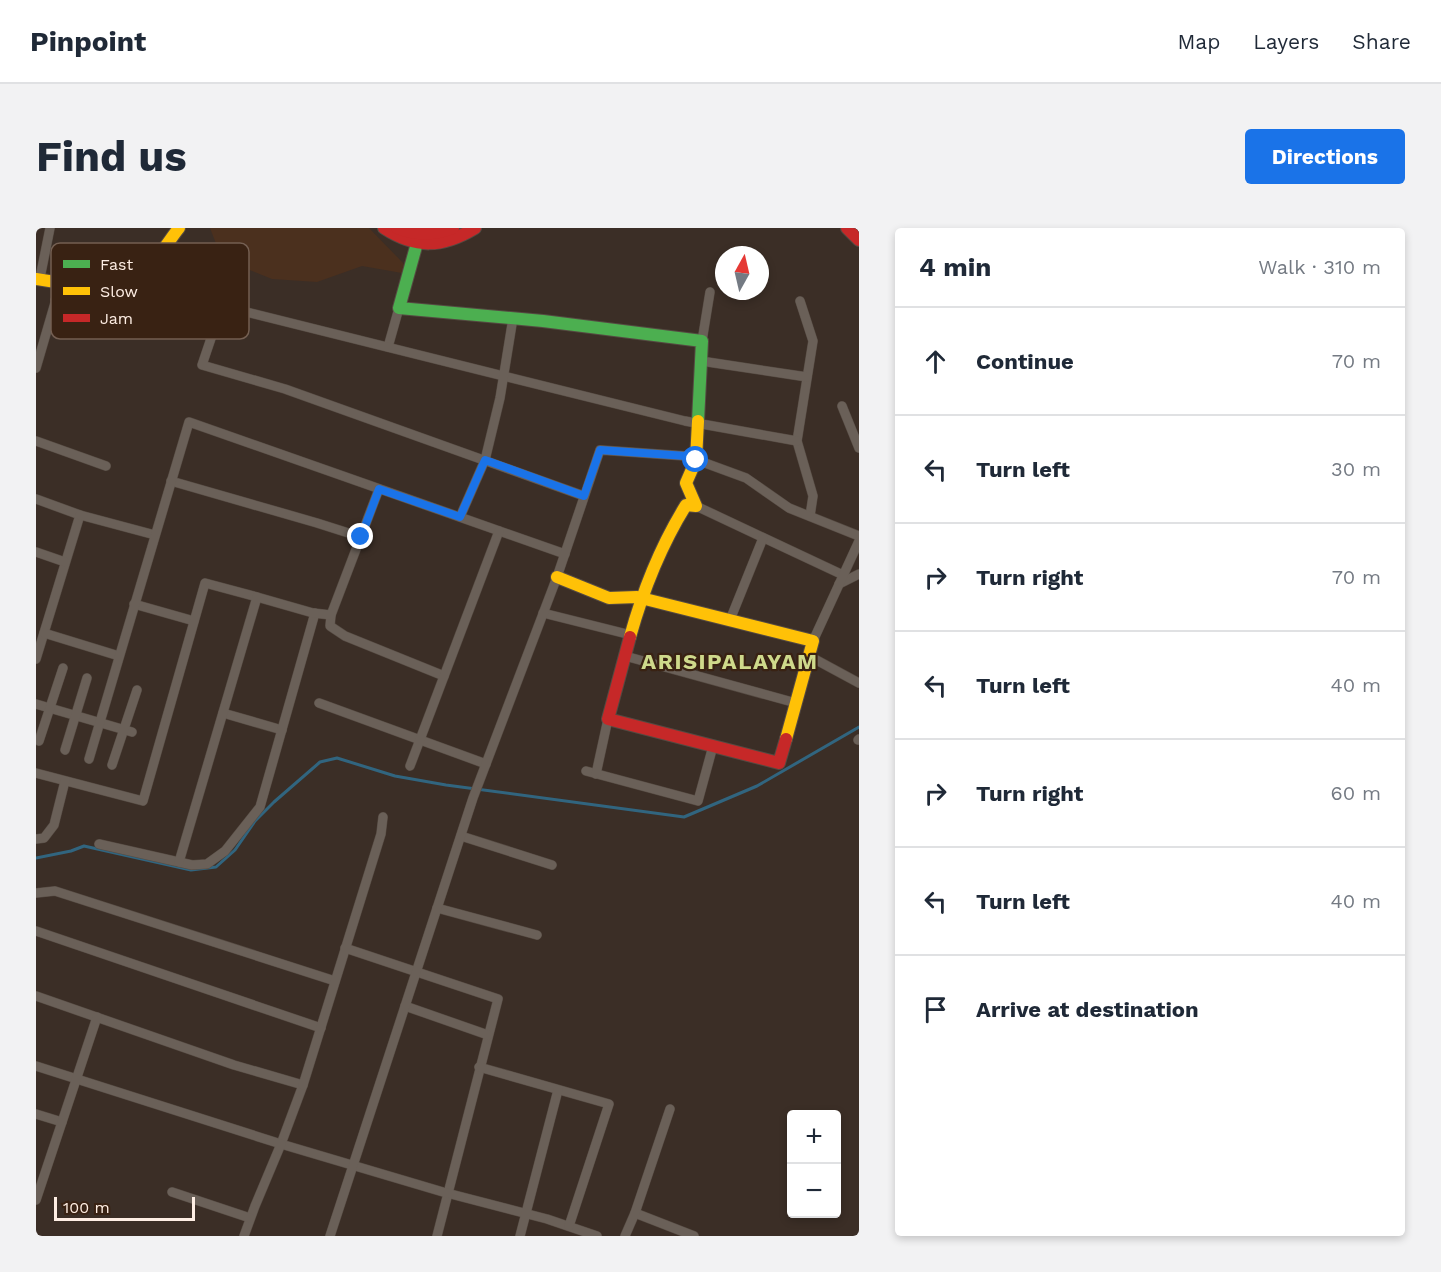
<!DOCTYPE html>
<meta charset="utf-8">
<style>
:root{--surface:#fff;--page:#f2f2f3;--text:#1f2937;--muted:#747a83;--line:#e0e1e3;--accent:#1a73e8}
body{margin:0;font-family:"Work Sans",sans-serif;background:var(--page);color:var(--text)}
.controls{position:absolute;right:18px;bottom:18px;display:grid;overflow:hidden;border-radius:6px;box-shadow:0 3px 9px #0003}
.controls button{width:54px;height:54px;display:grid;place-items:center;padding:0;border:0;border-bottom:2px solid var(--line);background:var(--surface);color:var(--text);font:30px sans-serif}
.compass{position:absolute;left:679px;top:18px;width:54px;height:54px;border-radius:50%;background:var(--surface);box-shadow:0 3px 9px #0003;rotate:8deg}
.scale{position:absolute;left:18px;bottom:15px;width:141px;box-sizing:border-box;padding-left:6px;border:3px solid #feeee4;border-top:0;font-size:16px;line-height:21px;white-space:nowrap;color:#feeee4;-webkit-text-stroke:4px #392213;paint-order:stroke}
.stop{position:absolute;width:18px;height:18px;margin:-14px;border:4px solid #1a73e8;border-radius:50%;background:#fff}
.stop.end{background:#1a73e8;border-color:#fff;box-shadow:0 2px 6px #0008}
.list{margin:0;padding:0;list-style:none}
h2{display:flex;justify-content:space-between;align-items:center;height:78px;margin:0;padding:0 24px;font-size:26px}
h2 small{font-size:20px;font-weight:400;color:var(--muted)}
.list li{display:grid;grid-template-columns:39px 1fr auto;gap:18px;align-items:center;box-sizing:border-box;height:108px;padding:0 24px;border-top:2px solid var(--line)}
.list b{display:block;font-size:22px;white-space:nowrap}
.list em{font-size:20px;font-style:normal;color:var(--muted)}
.icon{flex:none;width:33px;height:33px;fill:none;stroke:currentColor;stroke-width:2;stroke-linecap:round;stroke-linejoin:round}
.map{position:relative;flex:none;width:823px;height:1008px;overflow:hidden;border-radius:6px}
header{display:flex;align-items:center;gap:36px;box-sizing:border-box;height:84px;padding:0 30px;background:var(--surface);border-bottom:2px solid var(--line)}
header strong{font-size:28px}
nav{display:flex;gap:33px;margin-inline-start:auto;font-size:21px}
.intro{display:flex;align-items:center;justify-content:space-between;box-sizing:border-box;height:144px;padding:0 36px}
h1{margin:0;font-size:42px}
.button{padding:15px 27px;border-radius:6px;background:var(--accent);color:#fff;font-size:21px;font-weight:700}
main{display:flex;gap:36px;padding:0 36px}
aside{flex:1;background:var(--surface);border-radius:6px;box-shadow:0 3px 9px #0003}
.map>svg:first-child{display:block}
</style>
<header>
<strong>Pinpoint</strong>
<nav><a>Map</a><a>Layers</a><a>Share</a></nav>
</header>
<div class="intro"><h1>Find us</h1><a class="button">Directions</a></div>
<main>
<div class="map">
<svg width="823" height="1008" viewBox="0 0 823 1008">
<rect width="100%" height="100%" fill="#3b2e26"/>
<polygon fill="#4b301e" points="174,0 333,0 368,36 366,45 326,38 281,54 236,51 186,31"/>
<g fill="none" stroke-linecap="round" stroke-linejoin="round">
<polyline stroke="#31657f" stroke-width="3" points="0,630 35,623 48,618 155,642 180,639 199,622 219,593 238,574 284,534 301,530 359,548 410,557 648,589 721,558 823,499"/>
<defs>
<g id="street">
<polyline points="5,45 14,0"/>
<polyline points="19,72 100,95"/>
<polyline points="764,73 777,113 761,213 777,268 774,288"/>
<polyline points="666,113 674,64"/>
<polyline points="352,119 363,80"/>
<polyline points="665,133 771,149"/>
<polyline points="0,140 26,51"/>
<polyline points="806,178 823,220"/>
<polyline points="0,213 70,238"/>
<polyline points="135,253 281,295 325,309"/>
<polyline points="548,268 249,161 166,137 186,78 649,193 761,213"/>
<polyline points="0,271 44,287 0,431"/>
<polyline points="660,278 807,347"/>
<polyline points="44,287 119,307"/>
<polyline points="424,289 449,232 464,170 477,90"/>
<polyline points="0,324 29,334"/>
<polyline points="803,356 823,346"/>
<polyline points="98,376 158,393"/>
<polyline points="507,385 595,407"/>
<polyline points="295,387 294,398 309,408 408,448"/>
<polyline points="694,392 727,310"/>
<polyline points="8,405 83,428"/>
<polyline points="777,413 823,313"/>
<polyline points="589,428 760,475"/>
<polyline points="773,428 823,455"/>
<polyline points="283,475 450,536"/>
<polyline points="0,476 96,504"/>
<polyline points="187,485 246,502"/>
<polyline points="822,512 823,511"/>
<polyline points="3,513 27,440"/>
<polyline points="29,522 51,450"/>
<polyline points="53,531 153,194 529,326"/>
<polyline points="76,537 101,462"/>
<polyline points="374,538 463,303"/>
<polyline points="550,543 662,573 677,518"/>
<polyline points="0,545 107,573 169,355 221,369"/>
<polyline points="560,546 572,491"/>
<polyline points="425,608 516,637"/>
<polyline points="0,611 8,610 18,597 29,553"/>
<polyline points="63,616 156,637 171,636 189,623 224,579 279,385"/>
<polyline points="143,634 221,369 277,385 295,387 343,261"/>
<polyline points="0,665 19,663 299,753"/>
<polyline points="401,680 501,707"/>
<polyline points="0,703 285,800"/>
<polyline points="309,720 462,771 401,1008"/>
<polyline points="0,768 198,837 267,857 245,916 407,964 511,991 561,1008"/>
<polyline points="369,778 452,807"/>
<polyline points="0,838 245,916 219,978 208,1008"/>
<polyline points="443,839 573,876 533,998"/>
<polyline points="267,857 345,606 347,589"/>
<polyline points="0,886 26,894"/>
<polyline points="136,964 214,990"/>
<polyline points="0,972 61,789"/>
<polyline points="599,985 658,1008"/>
<polyline points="294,1008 437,570 521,349 564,222 650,228 710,250 753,280 823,308"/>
<polyline points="484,1008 522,862"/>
<polyline points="589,1008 599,985 634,881"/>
</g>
<polyline id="fast" points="381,15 363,80 507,93 666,113 662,193"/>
<g id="slow">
<path d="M0,51c39,7 85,12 117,-18 10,-9 17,-22 26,-33"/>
<polyline points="521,349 573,370 601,369 777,413 750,511"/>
<path d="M594,409c13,-47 30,-90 56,-132l10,1 -10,-23 10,-23 2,-39"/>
</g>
<g id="jam">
<path d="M348,0c32,21 58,20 91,0"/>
<path d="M361,0c19,7 37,7 56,0"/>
<polyline points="811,0 823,12"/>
<polyline points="594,409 572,491 743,535 750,511"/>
</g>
</defs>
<use href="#street" stroke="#554a42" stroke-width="10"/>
<use href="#fast" stroke="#554a42" stroke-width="14"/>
<use href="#slow" stroke="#554a42" stroke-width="14"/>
<use href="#jam" stroke="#554a42" stroke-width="14"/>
<use href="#street" stroke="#6a6058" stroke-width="9"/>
<use href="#fast" stroke="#4caf50" stroke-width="12"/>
<use href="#slow" stroke="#ffc107" stroke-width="12"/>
<use href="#jam" stroke="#c62828" stroke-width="12"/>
</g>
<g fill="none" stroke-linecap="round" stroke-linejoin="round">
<polyline stroke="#1a73e8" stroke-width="8" points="325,309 343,261 424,289 449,232 548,268 564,222 650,228 660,232"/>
</g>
<g text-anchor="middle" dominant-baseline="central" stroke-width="4.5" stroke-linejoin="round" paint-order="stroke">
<g font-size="22" font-weight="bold" letter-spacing="1.5" fill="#ced98b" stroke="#392213">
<text x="694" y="433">ARISIPALAYAM</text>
</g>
</g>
<rect x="15" y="15" width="198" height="96" rx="9" fill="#392213" stroke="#745f52" stroke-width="1.5"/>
<rect x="27" y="32" width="27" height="8" fill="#4caf50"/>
<rect x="27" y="59" width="27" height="8" fill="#ffc107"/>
<rect x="27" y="86" width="27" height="8" fill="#c62828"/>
<g font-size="16" fill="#feeee4">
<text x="64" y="42">Fast</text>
<text x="64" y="69">Slow</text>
<text x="64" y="96">Jam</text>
</g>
</svg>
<div class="controls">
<button>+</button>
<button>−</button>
</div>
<svg class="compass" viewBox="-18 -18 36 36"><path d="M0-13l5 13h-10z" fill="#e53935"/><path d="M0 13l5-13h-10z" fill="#747a83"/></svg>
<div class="scale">100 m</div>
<div class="stop" style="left:660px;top:232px"></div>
<div class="stop end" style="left:325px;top:309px"></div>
</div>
<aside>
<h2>4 min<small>Walk · 310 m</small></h2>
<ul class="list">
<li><svg class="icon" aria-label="ahead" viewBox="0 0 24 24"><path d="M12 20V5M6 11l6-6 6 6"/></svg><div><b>Continue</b></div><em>70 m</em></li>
<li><svg class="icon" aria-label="left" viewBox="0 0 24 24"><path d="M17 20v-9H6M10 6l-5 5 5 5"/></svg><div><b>Turn left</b></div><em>30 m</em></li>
<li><svg class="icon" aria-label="right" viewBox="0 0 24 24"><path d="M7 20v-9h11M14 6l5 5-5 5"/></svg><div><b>Turn right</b></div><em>70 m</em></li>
<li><svg class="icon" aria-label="left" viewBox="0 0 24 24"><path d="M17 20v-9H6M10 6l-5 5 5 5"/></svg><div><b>Turn left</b></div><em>40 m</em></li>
<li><svg class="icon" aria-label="right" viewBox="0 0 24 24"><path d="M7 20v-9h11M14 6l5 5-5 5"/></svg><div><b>Turn right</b></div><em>60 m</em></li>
<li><svg class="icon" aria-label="left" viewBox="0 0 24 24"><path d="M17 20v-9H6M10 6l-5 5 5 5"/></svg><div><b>Turn left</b></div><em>40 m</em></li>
<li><svg class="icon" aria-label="arrive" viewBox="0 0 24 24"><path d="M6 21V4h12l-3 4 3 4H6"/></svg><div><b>Arrive at destination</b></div></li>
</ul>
</aside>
</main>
